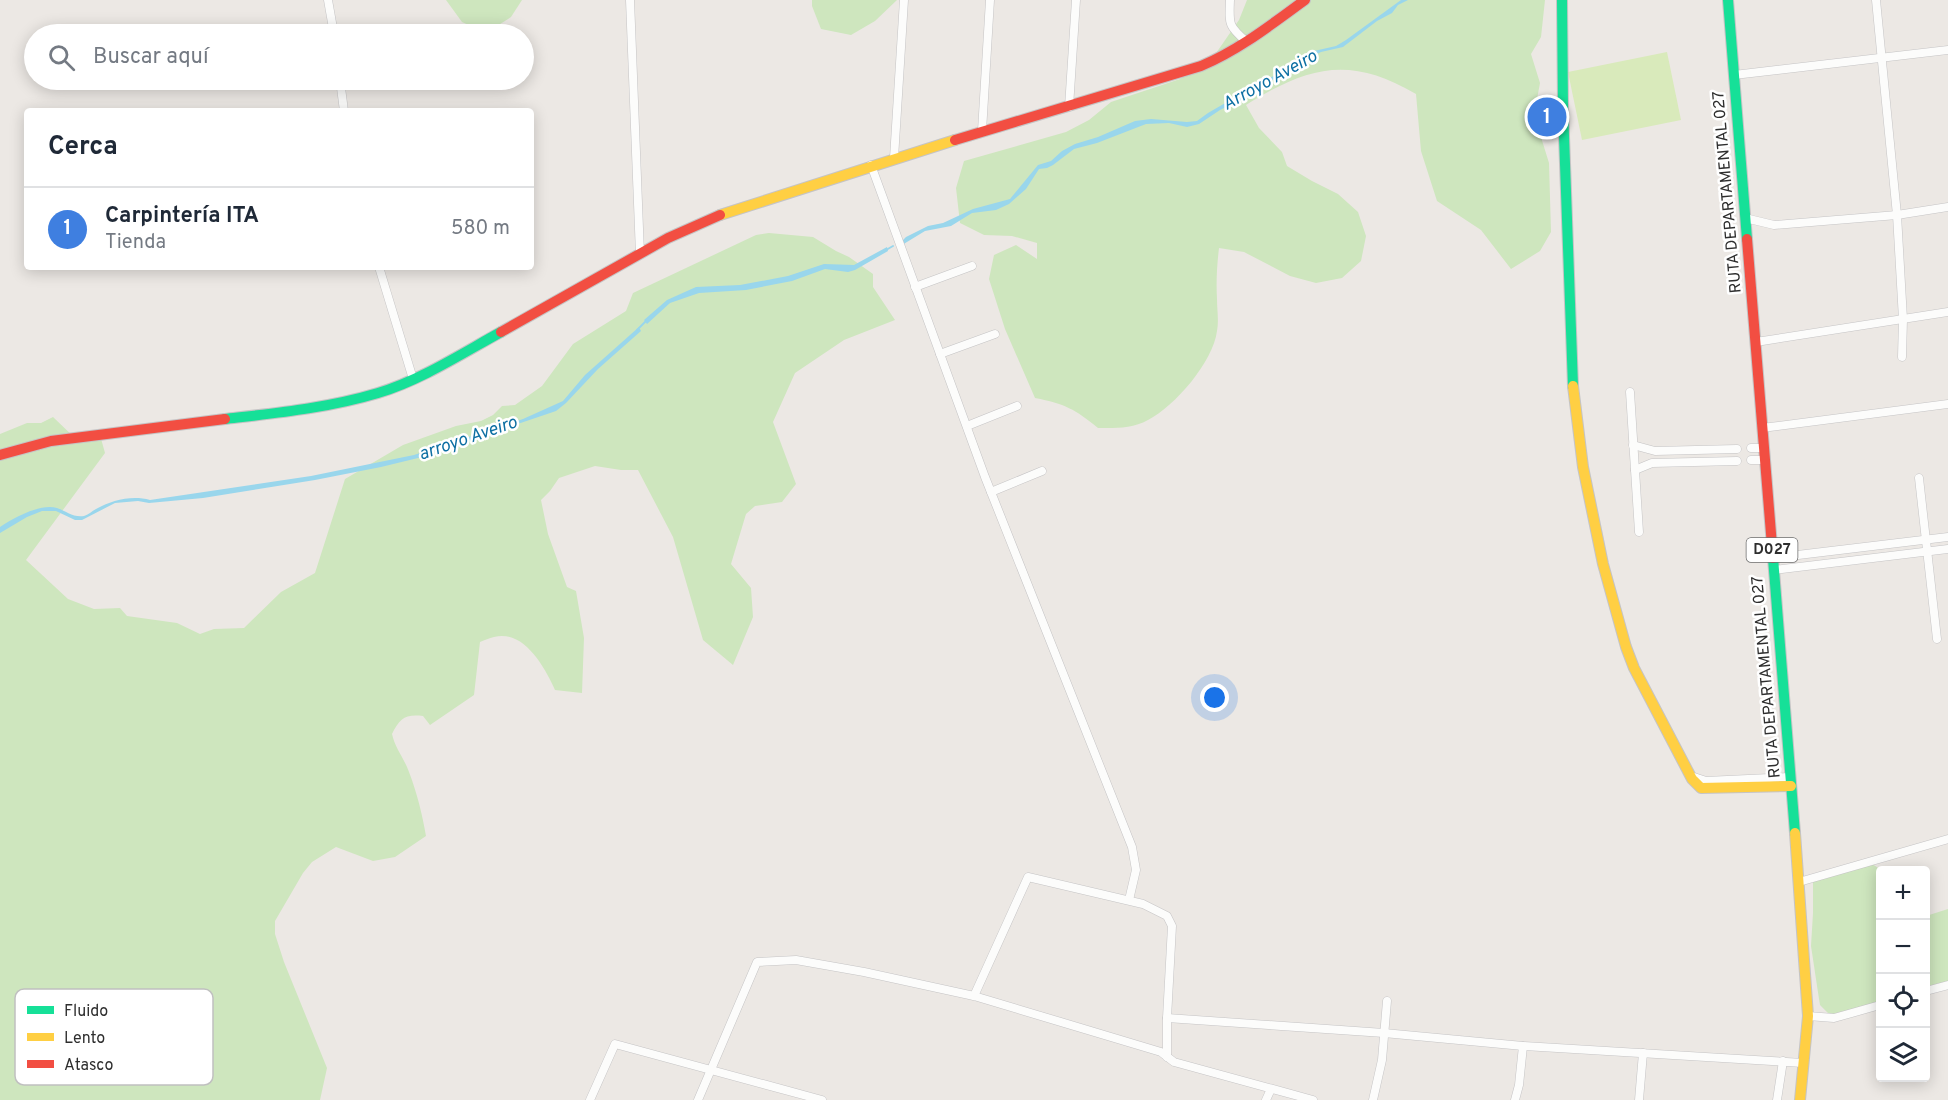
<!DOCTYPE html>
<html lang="es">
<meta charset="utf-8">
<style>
:root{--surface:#fff;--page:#f6f6f7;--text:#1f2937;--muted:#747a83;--line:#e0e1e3;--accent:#2563eb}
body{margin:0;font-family:Overpass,sans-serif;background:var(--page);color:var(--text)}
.controls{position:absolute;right:18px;bottom:18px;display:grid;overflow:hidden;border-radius:6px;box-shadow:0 3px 15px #0003}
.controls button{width:54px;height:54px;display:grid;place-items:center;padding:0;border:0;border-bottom:2px solid var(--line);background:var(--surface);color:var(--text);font:30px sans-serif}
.you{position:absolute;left:1215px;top:698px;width:21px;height:21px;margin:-15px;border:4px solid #fff;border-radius:50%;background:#1a73e8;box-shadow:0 0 0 9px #1a73e833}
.badge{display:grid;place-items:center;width:39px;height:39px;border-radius:50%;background:var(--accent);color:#fff;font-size:20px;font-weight:700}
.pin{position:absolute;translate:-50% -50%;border:3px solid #fff;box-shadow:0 2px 6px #0006}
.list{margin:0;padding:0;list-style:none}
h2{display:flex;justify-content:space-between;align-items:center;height:78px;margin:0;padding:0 24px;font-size:26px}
h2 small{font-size:20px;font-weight:400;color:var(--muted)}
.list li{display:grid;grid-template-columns:39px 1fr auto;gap:18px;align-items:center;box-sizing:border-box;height:84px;padding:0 24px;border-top:2px solid var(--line)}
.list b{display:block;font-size:22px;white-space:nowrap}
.list p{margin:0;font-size:20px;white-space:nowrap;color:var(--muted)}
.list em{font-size:20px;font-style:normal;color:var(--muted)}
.icon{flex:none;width:33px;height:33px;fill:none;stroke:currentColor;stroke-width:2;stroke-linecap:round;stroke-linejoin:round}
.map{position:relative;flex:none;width:1948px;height:1100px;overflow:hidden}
.search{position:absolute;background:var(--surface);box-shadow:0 3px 15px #0003;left:24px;top:24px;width:510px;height:66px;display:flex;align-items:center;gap:15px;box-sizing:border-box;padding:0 21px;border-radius:33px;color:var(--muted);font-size:22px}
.panel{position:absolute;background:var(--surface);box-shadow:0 3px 15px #0003;left:24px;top:108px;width:510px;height:162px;border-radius:6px}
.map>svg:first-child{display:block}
</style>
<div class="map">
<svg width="1948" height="1100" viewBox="0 0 1948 1100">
<rect width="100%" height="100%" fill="#ece8e4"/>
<g fill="#cee6be">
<polygon points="446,0 522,0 511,17 486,33 462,22"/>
<polygon points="812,0 897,0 875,21 851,35 821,29 812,6"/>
<path d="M1247,0h298l-4,37 -10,17 9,29 -5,27 1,11 13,42 2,69 -11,19 -29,18 -30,-39 -44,-29 -16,-50 -5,-57c-66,-39 -108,-28 -170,11l13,23 23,24 5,14 25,15 26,13 20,18 8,24 -5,25 -19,17 -26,5 -26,-7 -46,-24 -25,-4c-2,17 -3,33 -2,51 0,10 2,22 0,32 -4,31 -42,75 -69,89 -16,9 -33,8 -50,8 -23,-19 -33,-24 -63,-30l-30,-69 -16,-50 5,-24 22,-10 21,14v-16l-25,-7 -28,-1 -24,-12 -4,-35 8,-27 102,-29 23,-12 22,-18 69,-23 20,-16 12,-4 27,-39z"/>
<path d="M769,233l44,4 23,14 13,6 24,17v13l22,33 -51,20 -49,33 -22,49 23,62 -14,18 -27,4 -9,8 -15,50 20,24 2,29 -20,48 -30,-25 -30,-103 -35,-67h-17l-26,-4 -36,12 -9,13 -9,9 7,34 19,53 9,4 8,47 -2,55 -27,-3c-10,-22 -31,-61 -61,-53 -5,1 -9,3 -14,5l-6,53 -44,30 -7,-9c-18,-2 -23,2 -31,18 3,14 12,24 17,38 8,21 13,41 17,64l-31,21 -22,4 -37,-14 -24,15 -9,11 -28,48v13l9,28 43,106 -7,32h-320v-666l27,-11h14l12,-6 23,22 24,-4 5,18 -79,107 42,39 26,10 26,-1 7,8 50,7 23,11 14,-5 30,-1 37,-36 34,-19 30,-94 58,-34 53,-19 25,-5 12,-6 9,-9 13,-1 27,-19 31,-42 53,-33 7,-18 123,-58z"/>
<polygon points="1862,860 1868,861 1881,870 1880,1001 1849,1014 1830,1015 1820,1005 1819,999 1811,946 1813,913 1813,880 1829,870"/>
<polygon points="1948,909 1948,981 1926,987 1926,916"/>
</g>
<polygon fill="#d9eabb" points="1667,52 1681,120 1582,140 1568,72"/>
<g fill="#99d6ec">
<polygon points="1401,0 1408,0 1398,5 1392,13 1377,21 1343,47 1321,52 1309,58 1292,72 1274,79 1253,94 1220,110 1199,124 1187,127 1169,123 1146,124 1097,143 1074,149 1053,165 1047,168 1039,169 1026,189 1009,204 996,210 972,213 951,226 925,231 902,245 901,242 906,237 928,226 943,223 973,209 1010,199 1038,165 1051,161 1062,151 1075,144 1098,137 1135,121 1151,119 1187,122 1197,121 1208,113 1265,80 1293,67 1314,51 1336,46 1346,40"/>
<polygon points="887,247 888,251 855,270 848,272 825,269 792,281 746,290 699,293 670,303 647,324 644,320 667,300 696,287 740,285 788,276 824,264 854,265"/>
<path d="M639,327l2,4 -43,38 -32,34 -10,8 -138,47 -37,9 -66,13 -112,18 -54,5 -11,-2 -23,2 -33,17h-7l-19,-9h-14l-15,6 -27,16v-6c13,-9 41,-24 57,-19 9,3 17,10 27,8 4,-1 8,-5 12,-7 16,-9 36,-14 54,-9l161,-24 103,-21 109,-36 40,-18 22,-26z"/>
</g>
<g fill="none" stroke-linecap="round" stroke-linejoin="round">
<g stroke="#99d6ec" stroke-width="2">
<polyline points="886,250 893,246"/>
<polyline points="637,330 646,321"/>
</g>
<defs>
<g id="street">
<polyline points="328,0 334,34"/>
<polyline points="630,0 640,254"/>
<path d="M1230,0c-1,24 -2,26 17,42"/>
<polyline points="1876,0 1897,215 1903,319 1902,357"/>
<polyline points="1734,75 1948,50"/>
<polyline points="340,80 344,111"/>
<polyline points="1069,107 1076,0"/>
<polyline points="982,131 990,0"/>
<polyline points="894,158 904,0"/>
<polyline points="871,165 985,477 1132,847 1136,870 1129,900"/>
<polyline points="1745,218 1774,225 1897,215 1948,207"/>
<polyline points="379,267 413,379"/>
<polyline points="915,287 972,266"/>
<polyline points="1756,342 1948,312"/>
<polyline points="940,354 995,334"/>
<polyline points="1630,392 1639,532"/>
<polyline points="967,426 1017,406"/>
<polyline points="1762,428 1948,404"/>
<polyline points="1633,445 1655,451 1737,449"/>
<polyline points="1751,448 1764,448"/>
<polyline points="1751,460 1765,460"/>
<polyline points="1635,470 1652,463 1737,461"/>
<polyline points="1919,478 1937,639"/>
<polyline points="991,492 1042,471"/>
<polyline points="1773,558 1948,537"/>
<polyline points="1774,570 1948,549"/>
<polyline points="1691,776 1706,781 1791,777"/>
<polyline points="1799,882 1948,839"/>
<polyline points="1926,991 1948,985"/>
<polyline points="974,996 1028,877 1143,904 1167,916 1172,926 1167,1018 1167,1057"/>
<polyline points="1808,1016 1834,1018 1880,1005"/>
<polyline points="1167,1018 1384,1033 1523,1046 1803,1063"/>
<polyline points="590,1100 615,1044 822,1100"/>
<polyline points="698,1100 757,962 796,960 864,972 974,996 1161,1052 1174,1062 1313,1100"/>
<polyline points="1266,1100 1271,1089"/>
<polyline points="1373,1100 1382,1060 1387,1001"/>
<polyline points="1515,1100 1519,1085 1523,1046"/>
<polyline points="1639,1100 1643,1053"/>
<polyline points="1777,1100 1783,1061"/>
</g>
<g id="fast">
<polyline points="1562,0 1563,108 1573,386"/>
<polyline points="1728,0 1747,239"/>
<path d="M225,419c52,-6 103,-11 153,-26 43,-13 83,-39 123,-61"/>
<polyline points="1773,558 1795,833"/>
</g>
<g id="slow">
<polyline points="720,215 955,140"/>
<polyline points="1573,386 1583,467 1603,564 1626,647 1634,668 1692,779 1701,788 1791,786"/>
<polyline points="1795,833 1808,1016 1800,1100"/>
</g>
<g id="jam">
<path d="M955,140l246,-74c38,-16 71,-42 104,-66"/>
<polyline points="1747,239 1773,558"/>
<polyline points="501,332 668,238 720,215"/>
<polyline points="0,455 51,441 225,419"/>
</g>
</defs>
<use href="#street" stroke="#c5c4c5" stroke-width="9"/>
<use href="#fast" stroke="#c5c4c5" stroke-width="12"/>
<use href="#slow" stroke="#c5c4c5" stroke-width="12"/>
<use href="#jam" stroke="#c5c4c5" stroke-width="12"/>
<use href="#street" stroke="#fcfcfb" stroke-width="8"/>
<use href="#fast" stroke="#16e098" stroke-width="10"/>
<use href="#slow" stroke="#ffcf43" stroke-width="10"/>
<use href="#jam" stroke="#f24e42" stroke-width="10"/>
</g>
<g text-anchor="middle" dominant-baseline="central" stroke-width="5" stroke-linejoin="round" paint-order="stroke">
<rect fill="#fff" stroke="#6d6d6d" stroke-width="1.5" x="1746.5" y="538" width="51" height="24" rx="4.5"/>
<g font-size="15" font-weight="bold" fill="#2e2e2e">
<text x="1772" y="550">D027</text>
</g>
<g font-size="16" fill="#2e2e2e" stroke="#fff">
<text transform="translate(1728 192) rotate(-95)">RUTA DEPARTAMENTAL 027</text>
<text transform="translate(1767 677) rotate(-95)">RUTA DEPARTAMENTAL 027</text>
</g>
<g font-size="18" font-style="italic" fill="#0d6fa3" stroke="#fff">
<text transform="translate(1270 81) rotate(-29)">Arroyo Aveiro</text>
<text transform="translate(468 439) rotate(-19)">arroyo Aveiro</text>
</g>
</g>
<rect x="15" y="989" width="198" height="96" rx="9" fill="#fff" stroke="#c0c0c0" stroke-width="1.5"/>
<rect x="27" y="1006" width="27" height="8" fill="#16e098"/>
<rect x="27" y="1033" width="27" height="8" fill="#ffcf43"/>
<rect x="27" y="1060" width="27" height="8" fill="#f24e42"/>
<g font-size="16" fill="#2e2e2e">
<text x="64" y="1016">Fluido</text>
<text x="64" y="1043">Lento</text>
<text x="64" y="1070">Atasco</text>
</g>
</svg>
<div class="controls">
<button>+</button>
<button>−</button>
<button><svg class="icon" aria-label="locate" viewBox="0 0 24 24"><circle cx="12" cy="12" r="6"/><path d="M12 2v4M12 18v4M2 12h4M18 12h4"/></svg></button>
<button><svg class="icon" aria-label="layers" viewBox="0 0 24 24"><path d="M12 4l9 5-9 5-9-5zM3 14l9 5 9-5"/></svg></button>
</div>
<div class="you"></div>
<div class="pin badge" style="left:1547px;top:117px;background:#3f7fe0">1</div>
<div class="search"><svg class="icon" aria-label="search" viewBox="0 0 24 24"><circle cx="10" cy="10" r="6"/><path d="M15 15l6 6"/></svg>Buscar aquí</div>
<section class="panel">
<h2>Cerca<small></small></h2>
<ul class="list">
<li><span class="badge" style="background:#3f7fe0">1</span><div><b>Carpintería ITA</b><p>Tienda</p></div><em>580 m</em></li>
</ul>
</section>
</div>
